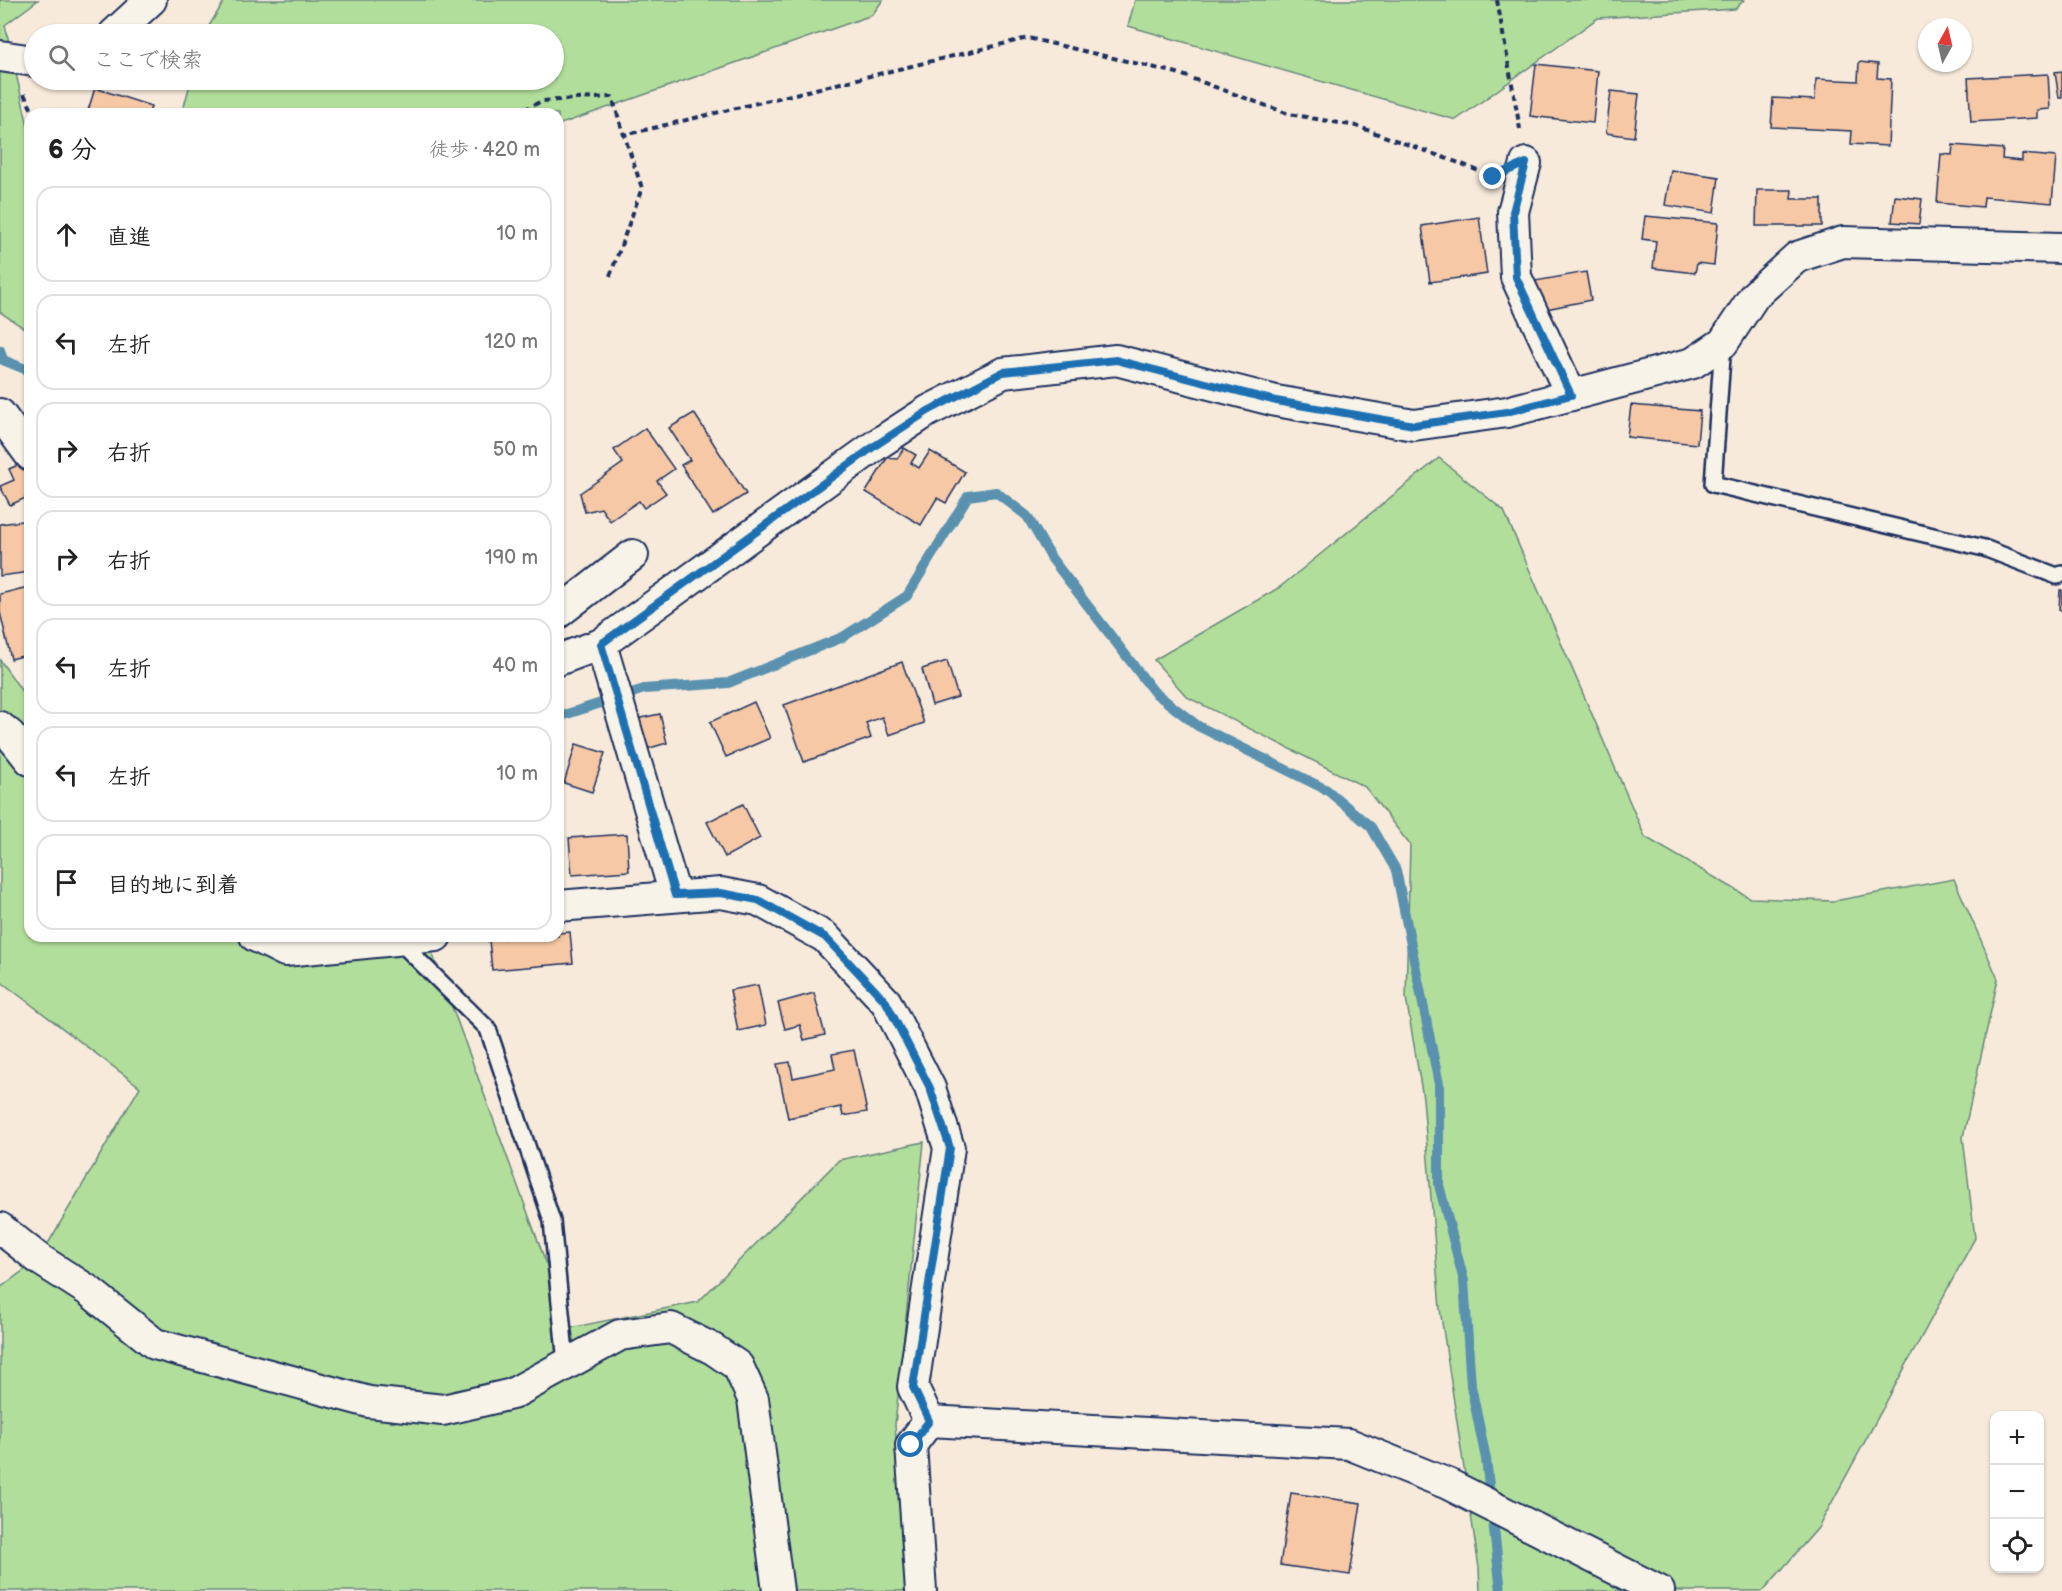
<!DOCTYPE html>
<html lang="ja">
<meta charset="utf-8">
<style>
:root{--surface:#fff;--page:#f6f6f6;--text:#222;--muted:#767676;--line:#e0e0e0}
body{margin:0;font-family:"Balsamiq Sans","Klee One",sans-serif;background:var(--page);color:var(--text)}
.controls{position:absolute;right:18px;bottom:18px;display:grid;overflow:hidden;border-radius:12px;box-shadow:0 2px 4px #0004}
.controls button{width:54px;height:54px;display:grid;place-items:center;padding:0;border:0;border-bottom:2px solid var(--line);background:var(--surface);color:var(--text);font:30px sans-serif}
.compass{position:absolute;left:1918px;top:18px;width:54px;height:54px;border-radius:50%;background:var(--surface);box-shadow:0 2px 4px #0004;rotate:8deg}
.stop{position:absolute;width:18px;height:18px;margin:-14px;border:4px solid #1f6fb2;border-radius:50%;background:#fff}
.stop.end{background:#1f6fb2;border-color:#fff;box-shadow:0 2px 6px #0008}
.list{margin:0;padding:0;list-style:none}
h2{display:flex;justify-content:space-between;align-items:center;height:78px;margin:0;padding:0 24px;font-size:26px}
h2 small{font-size:20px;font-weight:400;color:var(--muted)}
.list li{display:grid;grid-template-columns:39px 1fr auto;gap:18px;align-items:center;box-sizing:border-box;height:96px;margin:0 12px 12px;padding:0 12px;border:2px solid var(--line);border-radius:18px}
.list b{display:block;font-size:22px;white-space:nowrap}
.list em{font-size:20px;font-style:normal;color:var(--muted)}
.icon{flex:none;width:33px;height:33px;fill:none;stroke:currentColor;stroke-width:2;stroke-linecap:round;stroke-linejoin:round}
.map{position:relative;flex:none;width:2062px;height:1591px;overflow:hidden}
.search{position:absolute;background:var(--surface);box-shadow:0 2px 4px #0004;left:24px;top:24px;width:540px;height:66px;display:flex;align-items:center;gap:15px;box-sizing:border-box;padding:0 21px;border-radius:33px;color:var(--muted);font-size:22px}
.panel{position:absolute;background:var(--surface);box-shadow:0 2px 4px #0004;left:24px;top:108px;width:540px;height:834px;border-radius:18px}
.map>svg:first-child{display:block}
</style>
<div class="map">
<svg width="2062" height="1591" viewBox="0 0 2062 1591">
<rect width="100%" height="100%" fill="#f7eadb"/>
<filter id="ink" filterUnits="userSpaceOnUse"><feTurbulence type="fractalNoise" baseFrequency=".0167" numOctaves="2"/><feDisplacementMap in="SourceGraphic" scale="12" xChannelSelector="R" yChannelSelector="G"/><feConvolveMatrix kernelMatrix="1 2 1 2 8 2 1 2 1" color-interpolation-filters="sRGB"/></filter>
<g filter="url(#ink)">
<g fill="#b2de9b" stroke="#66867c" stroke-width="1.5">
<polygon points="0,0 38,0 5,25 30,135 30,332 0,312"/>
<polygon points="225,0 883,0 872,15 558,125 558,114 182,114 191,80 554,80 554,34 204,34"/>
<polygon points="1135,0 1744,0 1735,9 1598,18 1456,120 1128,26"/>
<polygon points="1439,458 1504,511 1645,837 1750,898 1834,901 1954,879 1998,979 1963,1137 1975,1238 1818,1528 1763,1591 1480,1591 1479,1568 1440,1309 1423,1098 1406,998 1410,845 1365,787 1187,697 1154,660 1280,587"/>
<polygon points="0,660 30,703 30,936 426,936 570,1328 698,1302 839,1160 924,1142 895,1425 908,1591 0,1591 0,1288 39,1259 140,1087 0,981"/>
</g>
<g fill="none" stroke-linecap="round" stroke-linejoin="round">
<g stroke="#5a91ae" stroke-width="10">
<polyline points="0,350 3,360 30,371"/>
<polyline points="558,717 644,689 728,683 843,637 907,596 968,496 996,492 1027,516 1052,559 1154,692 1198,726 1327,790 1371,827 1396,870 1439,1084 1439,1185 1464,1281 1471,1386 1486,1459 1501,1591"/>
</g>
</g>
<g fill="#f6c8a5" stroke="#1b2f5e" stroke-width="1.5">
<polygon points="1859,62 1878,64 1877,78 1891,79 1888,146 1851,144 1852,131 1771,127 1773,98 1815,100 1816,79 1858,81"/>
<polygon points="1536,64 1598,71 1593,123 1530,116"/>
<polygon points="2062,71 2062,98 2059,98 2055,72"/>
<polygon points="2048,74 2050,109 2037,110 2037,118 1971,122 1968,78"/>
<polygon points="95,88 151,106 149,114 87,114"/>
<polygon points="1611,91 1639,94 1634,137 1606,133"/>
<polygon points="1953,145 2003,149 2002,159 2022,161 2022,154 2056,157 2052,203 1984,197 1983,207 1937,203 1941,154 1952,155"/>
<polygon points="1671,170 1719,177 1714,213 1665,205"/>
<polygon points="1757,190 1792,190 1791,199 1822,199 1822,226 1756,226"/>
<polygon points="1895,196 1922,199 1919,224 1892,222"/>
<polygon points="1645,216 1718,223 1714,265 1697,263 1695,273 1653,268 1656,241 1642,239"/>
<polygon points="1479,217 1487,274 1430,282 1422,226"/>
<polygon points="1586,272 1591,300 1541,310 1535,281"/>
<polygon points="1631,405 1700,411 1697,444 1627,437"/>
<polygon points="694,413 746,494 713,515 681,465 690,460 669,428"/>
<polygon points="645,428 674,469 657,481 666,493 644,508 639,501 610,521 601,508 585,512 580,493 623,463 614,450"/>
<polygon points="904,448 916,455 911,463 919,468 930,451 965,472 946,503 937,498 921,525 866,492 887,458 897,459"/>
<polygon points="25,462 30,473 30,496 10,505 0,486 14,480 9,469"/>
<polygon points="30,520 30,572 0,576 0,524"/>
<polygon points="28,587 30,594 30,654 11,659 0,612 0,594"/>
<polygon points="2060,590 2062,590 2062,610 2059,610"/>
<polygon points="947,661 958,697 932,705 922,669"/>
<polygon points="902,662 924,723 889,735 882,717 866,723 871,738 804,762 784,705"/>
<polygon points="754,702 770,738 726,757 710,722"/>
<polygon points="660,714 667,743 643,750 636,719"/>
<polygon points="576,744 605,753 592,792 564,783"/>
<polygon points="743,804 760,838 725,857 707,822"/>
<polygon points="627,834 629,871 572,875 569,838"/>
<polygon points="570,932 573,963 492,970 489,940 531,936 558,936 558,933"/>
<polygon points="758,985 766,1025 738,1031 730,990"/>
<polygon points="814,993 825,1035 804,1040 800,1025 785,1029 778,1003"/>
<polygon points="854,1050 867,1112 843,1116 841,1107 788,1118 777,1064 790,1062 793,1078 835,1069 832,1054"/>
<polygon points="1291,1493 1361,1503 1350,1575 1280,1565"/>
</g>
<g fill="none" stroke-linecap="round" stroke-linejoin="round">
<defs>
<g id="lane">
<polyline points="1723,343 1713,484 1984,548 2057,576 2062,574"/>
<polyline points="398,940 488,1029 552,1221 566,1363"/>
</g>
<g id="street">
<polyline points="114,34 151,0"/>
<polyline points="0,56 34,61"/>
<polyline points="1526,163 1513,212 1516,277 1571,395"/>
<polyline points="0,414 30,455"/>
<polyline points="558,613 633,555"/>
<polyline points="601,644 675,895"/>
<polyline points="558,660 601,644 876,445 928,411 1003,373 1116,360 1276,401 1414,425 1507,412 1693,363 1723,343 1754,296 1797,257 1843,242 2062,248"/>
<polyline points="0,727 10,735 30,760"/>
<polyline points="558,906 721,893 758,900 825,937 886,1002 930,1088 949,1148 913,1387 929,1421 1349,1444 1448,1484 1659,1591"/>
<polyline points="255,936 285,951 436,936"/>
<polyline points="0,1228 39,1259 89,1291 155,1344 369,1402 443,1410 512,1394 620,1335 671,1328 713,1349 738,1366 753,1399 778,1591"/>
<polyline points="921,1591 911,1445 929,1421"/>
</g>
</defs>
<use href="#lane" stroke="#1b2f5e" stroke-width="20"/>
<use href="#street" stroke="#1b2f5e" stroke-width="34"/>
<g stroke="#1b2f5e" stroke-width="4" stroke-dasharray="6 4.5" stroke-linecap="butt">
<polyline points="1497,0 1520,129"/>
<polyline points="24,94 34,114"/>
<polyline points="515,114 542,101 612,97 624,135"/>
<polyline points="610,276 642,188 624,135 1028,38 1177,73 1289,114 1356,126 1462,164 1488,175"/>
</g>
<use href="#lane" stroke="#f7f3e8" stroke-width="15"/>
<use href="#street" stroke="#f7f3e8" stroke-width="30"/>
</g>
</g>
<g fill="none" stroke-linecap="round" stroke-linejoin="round" filter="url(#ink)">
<polyline stroke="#1f6fb2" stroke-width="8" points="911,1445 929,1421 913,1387 950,1148 930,1088 886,1002 825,937 758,900 721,893 675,895 601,644 876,445 928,411 1003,372 1116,360 1276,401 1414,425 1507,412 1571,395 1516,277 1513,212 1526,163 1493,177"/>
</g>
</svg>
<div class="controls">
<button>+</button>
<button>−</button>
<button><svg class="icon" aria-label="locate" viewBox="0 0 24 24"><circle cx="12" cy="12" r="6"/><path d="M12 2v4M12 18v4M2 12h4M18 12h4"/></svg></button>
</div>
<svg class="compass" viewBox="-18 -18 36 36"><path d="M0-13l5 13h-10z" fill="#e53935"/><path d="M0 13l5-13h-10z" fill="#767676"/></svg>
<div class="stop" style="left:911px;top:1445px"></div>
<div class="stop end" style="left:1493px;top:177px"></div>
<div class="search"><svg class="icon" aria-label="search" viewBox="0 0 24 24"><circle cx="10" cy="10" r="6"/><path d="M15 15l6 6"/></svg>ここで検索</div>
<section class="panel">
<h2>6 分<small>徒歩 · 420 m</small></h2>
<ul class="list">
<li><svg class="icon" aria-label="ahead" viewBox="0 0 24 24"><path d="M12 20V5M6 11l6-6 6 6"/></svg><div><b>直進</b></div><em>10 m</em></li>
<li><svg class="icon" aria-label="left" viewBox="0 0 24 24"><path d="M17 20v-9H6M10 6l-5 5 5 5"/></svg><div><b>左折</b></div><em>120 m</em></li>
<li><svg class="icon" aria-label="right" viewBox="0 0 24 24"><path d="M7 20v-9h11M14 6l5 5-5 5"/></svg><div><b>右折</b></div><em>50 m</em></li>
<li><svg class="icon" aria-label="right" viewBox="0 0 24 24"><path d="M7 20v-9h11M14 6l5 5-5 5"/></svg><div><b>右折</b></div><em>190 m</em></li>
<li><svg class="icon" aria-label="left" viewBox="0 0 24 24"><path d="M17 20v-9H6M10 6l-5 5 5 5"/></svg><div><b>左折</b></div><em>40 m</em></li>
<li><svg class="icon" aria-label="left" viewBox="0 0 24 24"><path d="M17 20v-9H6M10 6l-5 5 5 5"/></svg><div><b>左折</b></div><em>10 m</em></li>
<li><svg class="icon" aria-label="arrive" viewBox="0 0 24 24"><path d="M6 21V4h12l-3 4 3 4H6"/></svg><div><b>目的地に到着</b></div></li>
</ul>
</section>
</div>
